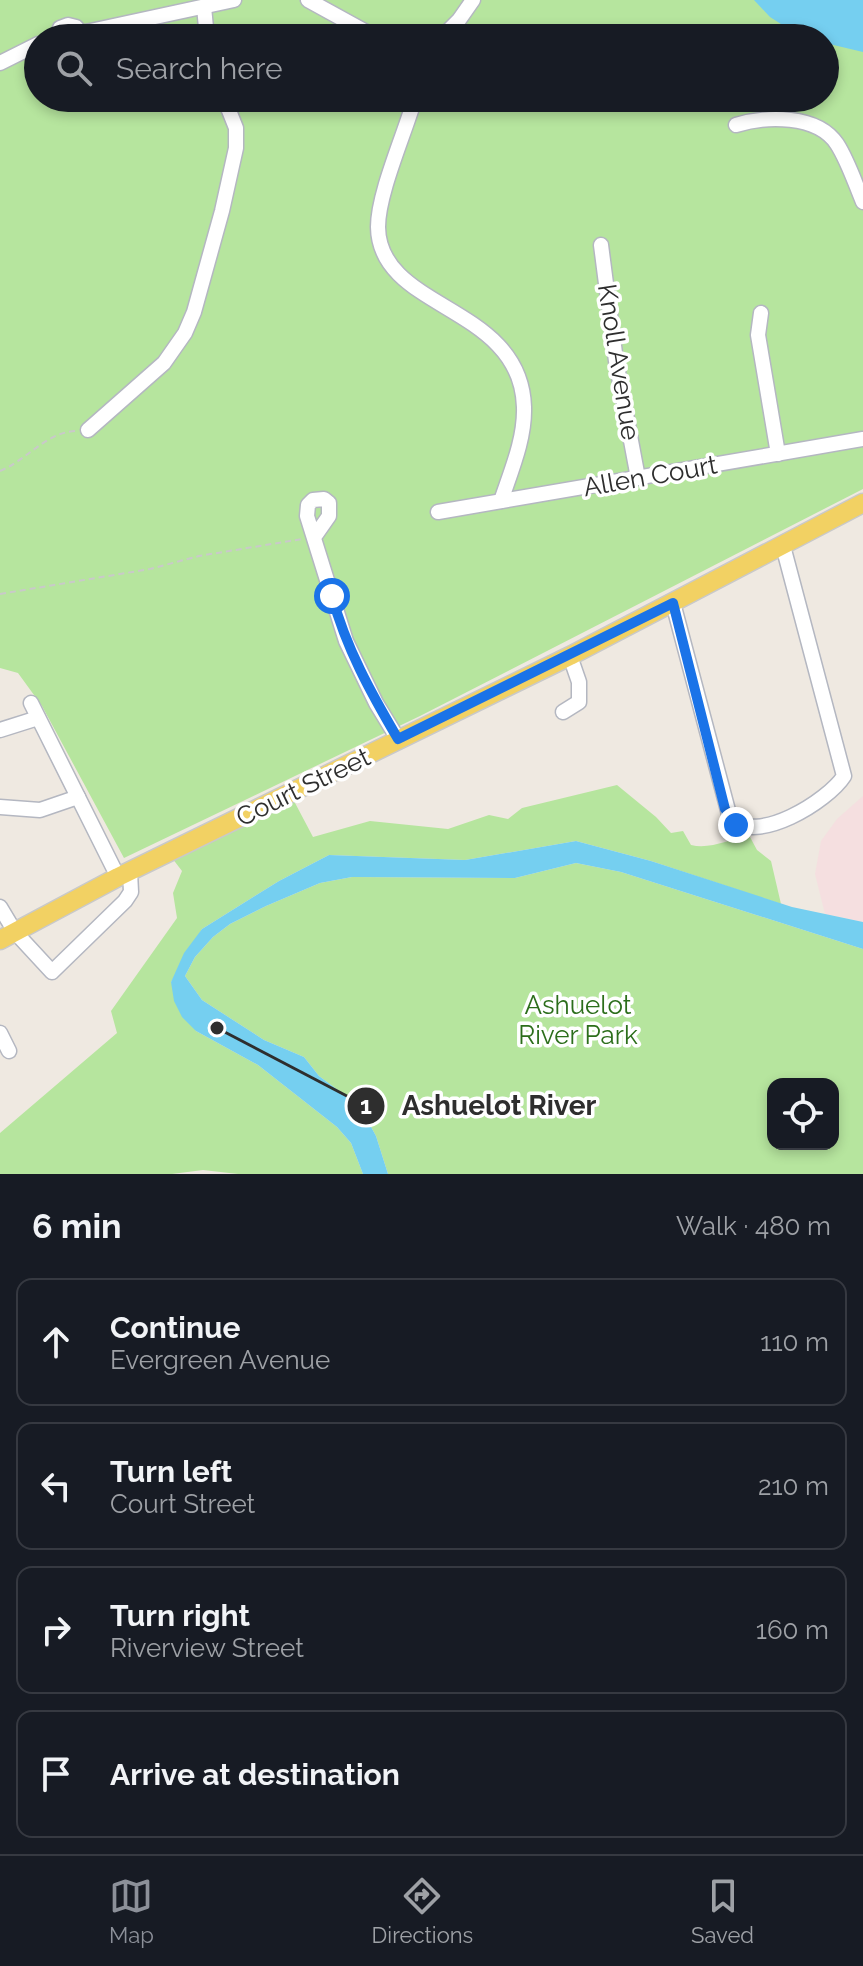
<!DOCTYPE html>
<meta charset="utf-8">
<style>
:root{--surface:#171b24;--page:#20242c;--text:#f1f3f6;--muted:#9ea1a6;--line:#363941;--accent:#8c9099}
body{margin:0;font-family:Raleway,sans-serif;background:var(--page);color:var(--text)}
.controls{position:absolute;right:24px;bottom:24px;display:grid;overflow:hidden;border-radius:16px;box-shadow:0 4px 12px #0003}
.controls button{width:72px;height:72px;display:grid;place-items:center;padding:0;border:0;border-bottom:2px solid var(--line);background:var(--surface);color:var(--text);font:40px sans-serif}
.stop{position:absolute;width:24px;height:24px;margin:-18px;border:6px solid #1a73e8;border-radius:50%;background:#fff}
.stop.end{background:#1a73e8;border-color:#fff;box-shadow:0 2px 8px #0008}
.list{margin:0;padding:0;list-style:none}
h2{display:flex;justify-content:space-between;align-items:center;height:104px;margin:0;padding:0 32px;font-size:34px}
h2 small{font-size:26px;font-weight:400;color:var(--muted)}
.list li{display:grid;grid-template-columns:52px 1fr auto;gap:24px;align-items:center;box-sizing:border-box;height:128px;margin:0 16px 16px;padding:0 16px;border:2px solid var(--line);border-radius:16px}
.list b{display:block;font-size:30px;white-space:nowrap}
.list p{margin:0;font-size:26px;white-space:nowrap;color:var(--muted)}
.list em{font-size:26px;font-style:normal;color:var(--muted)}
.icon{flex:none;width:44px;height:44px;fill:none;stroke:currentColor;stroke-width:2;stroke-linecap:round;stroke-linejoin:round}
.map{position:relative;flex:none;width:863px;height:1174px;overflow:hidden}
.search{position:absolute;background:var(--surface);box-shadow:0 4px 12px #0003;left:24px;right:24px;top:24px;height:88px;display:flex;align-items:center;gap:20px;box-sizing:border-box;padding:0 28px;border-radius:44px;color:var(--muted);font-size:30px}
.sheet{height:680px;background:var(--surface)}
nav{display:flex;justify-content:space-around;align-items:center;box-sizing:border-box;height:112px;border-top:2px solid var(--line);background:var(--surface);font-size:22px;color:var(--muted)}
nav a{display:grid;justify-items:center;gap:4px}
nav .on{color:var(--accent)}
.map>svg:first-child{display:block}
</style>
<div class="map">
<svg width="863" height="1174" viewBox="0 0 863 1174">
<rect width="100%" height="100%" fill="#efe9e1"/>
<polygon fill="#f5dfe0" points="863,796 863,922 825,914 815,874 821,841 837,819"/>
<g fill="#b6e59e" fill-rule="evenodd">
<path d="M0,0h863v489l-443,227 -296,142 -82,-152 -24,-33 -18,-5zM38,38h787v60h-787z"/>
<path d="M617,785l39,32 15,16 12,-2 8,14c20,5 38,-7 59,-8l7,13 14,11 10,43 -130,-43 -75,-20 -111,19 -136,-5 -50,26 -77,48 -31,53 25,49 62,34 79,62 14,16 12,31h-125l-35,-4 -31,4h-172v-41l117,-100 -6,-22 66,-93 -4,-25 9,-22 -10,-13 122,-57 19,36 57,-16 78,8 41,-14 19,4 14,-11z"/>
<path d="M576,863l45,9 242,77v225h-475l-12,-38 -12,-22 -18,-18 -27,-20 -15,-19 -40,-17 -62,-40 -17,-24 10,-19 18,-20 17,-13 36,-18 54,-23 32,-6 163,1zM773,1084h60v60h-60z"/>
</g>
<g fill="#75cff0">
<polygon points="754,0 863,0 863,52 825,43 825,38 803,38 770,17"/>
<polygon points="576,841 651,861 792,907 863,922 863,949 621,872 576,863 515,878 352,877 320,883 266,906 230,924 213,937 195,957 185,976 202,1000 264,1040 304,1057 319,1076 346,1096 364,1114 376,1136 388,1174 363,1174 351,1143 337,1127 258,1065 196,1031 182,1017 174,1001 171,982 184,953 202,929 279,881 329,855 465,860"/>
</g>
<g fill="none" stroke-linecap="round" stroke-linejoin="round">
<defs>
<g id="minor">
<polyline points="308,0 377,38"/>
<polyline points="204,7 207,38"/>
<polyline points="57,38 60,28 68,25 76,27 81,33"/>
<polyline points="79,38 81,33 234,0"/>
<polyline points="441,38 459,20 473,0"/>
<polyline points="0,63 38,44"/>
<path d="M415,98c-10,35 -37,95 -37,129 1,84 143,77 146,180 1,32 -13,64 -23,94"/>
<path d="M736,125c30,-9 81,-11 101,19 11,17 18,39 26,58"/>
<polyline points="601,245 616,361 638,478"/>
<polyline points="761,313 758,335 778,454"/>
<polyline points="88,430 164,363 185,333 194,312 222,211 236,148 236,128 224,98"/>
<polyline points="438,512 863,439"/>
<polyline points="315,536 329,516 329,503 324,499 313,500 308,505 307,516 346,641 376,703 398,739"/>
<path d="M673,603l57,215c26,28 98,-17 114,-42l-61,-230"/>
<polyline points="31,703 118,877"/>
<polyline points="563,712 579,702 579,682 570,656"/>
<polyline points="0,730 38,718"/>
<polyline points="0,807 40,810 78,797"/>
<polyline points="0,907 15,932 52,972 125,901 131,892 130,872"/>
<polyline points="0,1033 9,1051"/>
</g>
<polyline id="major" points="0,940 118,877 570,656 863,503"/>
</defs>
<use href="#minor" stroke="#b4b7c1" stroke-width="17"/>
<use href="#major" stroke="#c9c9c9" stroke-width="21"/>
<g stroke="#c9c9c9" stroke-width="2" stroke-dasharray="6 4" stroke-linecap="butt">
<path d="M0,471c27,-11 45,-38 75,-40"/>
<polyline points="0,594 150,569 199,556 302,539"/>
</g>
<use href="#minor" stroke="#fff" stroke-width="14"/>
<use href="#major" stroke="#f2d163" stroke-width="18"/>
</g>
<g fill="none" stroke-linecap="round" stroke-linejoin="round">
<path stroke="#1a73e8" stroke-width="10" d="M332,596c14,52 39,97 66,143l275,-136 52,206 11,16"/>
</g>
<g text-anchor="middle" dominant-baseline="central" stroke-width="7" stroke-linejoin="round" paint-order="stroke">
<g font-size="26" fill="#2e2e2e" stroke="#fff">
<text transform="translate(619 362) rotate(81)">Knoll Avenue</text>
<text transform="translate(650 476) rotate(-10)">Allen Court</text>
<text transform="translate(303 787) rotate(-26)">Court Street</text>
</g>
<g font-size="26" fill="#2c6e1b" stroke="#fff">
<text x="578" y="1005">Ashuelot<tspan x="578" dy="30">River Park</tspan></text>
</g>
</g>
<path fill="none" stroke="#2e2e2e" stroke-width="3" d="M217 1028L366 1106"/>
<g fill="#2e2e2e" stroke="#fff" stroke-width="3">
<circle cx="217" cy="1028" r="8"/>
<circle cx="366" cy="1106" r="20"/>
</g>
<g font-size="24" text-anchor="middle" font-weight="bold" fill="#fff">
<text x="366" y="1114">1</text>
</g>
<g font-size="28" text-anchor="middle" font-weight="bold" fill="#2e2e2e" stroke="#fff" stroke-width="7" stroke-linejoin="round" paint-order="stroke">
<text x="499" y="1115">Ashuelot River</text>
</g>
</svg>
<div class="controls">
<button><svg class="icon" aria-label="locate" viewBox="0 0 24 24"><circle cx="12" cy="12" r="6"/><path d="M12 2v4M12 18v4M2 12h4M18 12h4"/></svg></button>
</div>
<div class="stop" style="left:332px;top:596px"></div>
<div class="stop end" style="left:736px;top:825px"></div>
<div class="search"><svg class="icon" aria-label="search" viewBox="0 0 24 24"><circle cx="10" cy="10" r="6"/><path d="M15 15l6 6"/></svg>Search here</div>
</div>
<section class="sheet">
<h2>6 min<small>Walk · 480 m</small></h2>
<ul class="list">
<li><svg class="icon" aria-label="ahead" viewBox="0 0 24 24"><path d="M12 20V5M6 11l6-6 6 6"/></svg><div><b>Continue</b><p>Evergreen Avenue</p></div><em>110 m</em></li>
<li><svg class="icon" aria-label="left" viewBox="0 0 24 24"><path d="M17 20v-9H6M10 6l-5 5 5 5"/></svg><div><b>Turn left</b><p>Court Street</p></div><em>210 m</em></li>
<li><svg class="icon" aria-label="right" viewBox="0 0 24 24"><path d="M7 20v-9h11M14 6l5 5-5 5"/></svg><div><b>Turn right</b><p>Riverview Street</p></div><em>160 m</em></li>
<li><svg class="icon" aria-label="arrive" viewBox="0 0 24 24"><path d="M6 21V4h12l-3 4 3 4H6"/></svg><div><b>Arrive at destination</b></div></li>
</ul>
</section>
<nav>
<a class="on"><svg class="icon" aria-label="map" viewBox="0 0 24 24"><path d="M3 6l6-2 6 2 6-2v14l-6 2-6-2-6 2zM9 4v14M15 6v14"/></svg>Map</a>
<a><svg class="icon" aria-label="directions" viewBox="0 0 24 24"><path d="M12 3l9 9-9 9-9-9zM9 14v-3h6M13 9l2 2-2 2"/></svg>Directions</a>
<a><svg class="icon" aria-label="saved" viewBox="0 0 24 24"><path d="M7 4h10v16l-5-4-5 4z"/></svg>Saved</a>
</nav>
